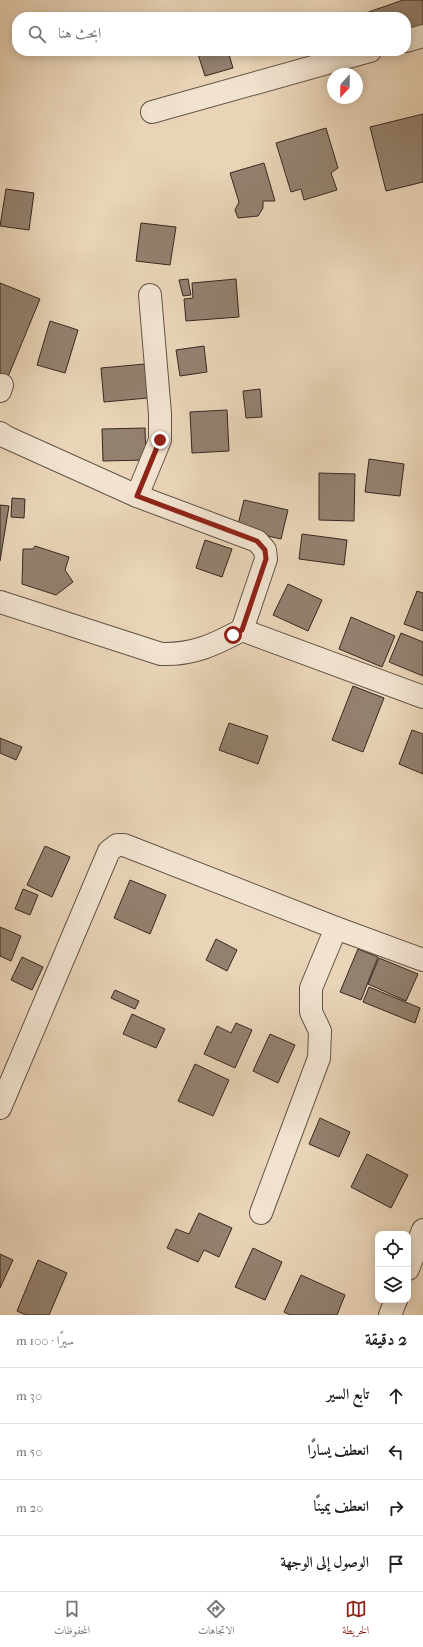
<!DOCTYPE html>
<html lang="ar">
<meta charset="utf-8">
<style>
:root{--surface:#fff;--page:#f2f2f2;--text:#202124;--muted:#757577;--line:#e0e0e0;--accent:#8f2418}
body{margin:0;font-family:"IM FELL French Canon",Amiri,serif;background:var(--page);color:var(--text);direction:rtl}
.controls{position:absolute;right:12px;bottom:12px;display:grid;overflow:hidden;border-radius:8px;box-shadow:0 2px 10px #0003}
.controls button{width:36px;height:36px;display:grid;place-items:center;padding:0;border:0;border-bottom:1px solid var(--line);background:var(--surface);color:var(--text);font:20px sans-serif}
.compass{position:absolute;left:327px;top:68px;width:36px;height:36px;border-radius:50%;background:var(--surface);box-shadow:0 2px 10px #0003;rotate:202deg}
.stop{position:absolute;width:12px;height:12px;margin:-9px;border:3px solid #8f2418;border-radius:50%;background:#fff}
.stop.end{background:#8f2418;border-color:#fff;box-shadow:0 1px 4px #0008}
.list{margin:0;padding:0;list-style:none}
h2{display:flex;justify-content:space-between;align-items:center;height:52px;margin:0;padding:0 16px;font-size:17px}
h2 small{font-size:13px;font-weight:400;color:var(--muted)}
.list li{display:grid;grid-template-columns:26px 1fr auto;gap:12px;align-items:center;box-sizing:border-box;height:56px;padding:0 16px;border-top:1px solid var(--line)}
.list b{display:block;font-size:15px;white-space:nowrap}
.list em{font-size:13px;font-style:normal;color:var(--muted)}
.icon{flex:none;width:22px;height:22px;fill:none;stroke:currentColor;stroke-width:2;stroke-linecap:round;stroke-linejoin:round}
.map{position:relative;flex:none;width:423px;height:1315px;overflow:hidden;direction:ltr}
.search{position:absolute;background:var(--surface);box-shadow:0 2px 10px #0003;left:12px;right:12px;top:12px;height:44px;display:flex;align-items:center;gap:10px;box-sizing:border-box;padding:0 14px;border-radius:16px;color:var(--muted);font-size:15px}
.sheet{height:276px;background:var(--surface)}
nav{display:flex;justify-content:space-around;align-items:center;box-sizing:border-box;height:56px;border-top:1px solid var(--line);background:var(--surface);font-size:11px;color:var(--muted)}
nav a{display:grid;justify-items:center;gap:2px}
nav .on{color:var(--accent)}
.map>svg:first-child{display:block}
</style>
<div class="map">
<svg width="423" height="1315" viewBox="0 0 423 1315">
<rect width="100%" height="100%" fill="#e9d4b7"/>
<filter id="stains"><feTurbulence type="fractalNoise" baseFrequency=".005" numOctaves="4"/><feColorMatrix values="0 0 0 0 .2 0 0 0 0 .09 0 0 0 0 .02 0 0 0 .5 -.17"/></filter>
<radialGradient id="worn" r=".72"><stop offset=".6" stop-color="#630" stop-opacity="0"/><stop offset="1" stop-color="#630" stop-opacity=".3"/></radialGradient>
<g fill="#93816f" stroke="#362822">
<polygon points="403,0 423,0 423,26 406,32 406,17 364,17 363,14"/>
<polygon points="197,51 228,51 233,68 205,76"/>
<polygon points="423,114 423,182 386,191 370,127"/>
<polygon points="326,128 338,168 331,173 337,190 304,200 301,189 291,192 276,143"/>
<polygon points="264,163 275,201 263,201 263,208 258,216 238,218 235,210 239,202 230,173"/>
<polygon points="6,189 34,193 29,230 0,226"/>
<polygon points="141,223 176,227 170,265 136,261"/>
<polygon points="188,279 191,295 183,296 179,280"/>
<polygon points="236,279 239,317 186,321 184,299 193,298 192,283"/>
<polygon points="0,283 40,299 0,396"/>
<polygon points="50,321 78,330 65,373 37,365"/>
<polygon points="204,346 207,372 180,376 176,350"/>
<polygon points="145,364 148,398 104,402 101,368"/>
<polygon points="260,389 262,417 246,418 243,391"/>
<polygon points="227,410 229,451 192,453 190,412"/>
<polygon points="145,428 146,460 103,461 102,429"/>
<polygon points="369,459 404,464 400,496 365,492"/>
<polygon points="319,473 355,474 354,521 319,520"/>
<polygon points="12,498 25,499 24,518 11,517"/>
<polygon points="244,500 288,510 281,539 237,529"/>
<polygon points="0,505 9,506 0,561"/>
<polygon points="302,534 347,540 344,565 299,559"/>
<polygon points="205,540 232,549 222,577 196,568"/>
<polygon points="35,546 69,557 65,570 73,582 56,595 22,584 23,549 33,549"/>
<polygon points="288,584 322,600 308,631 273,615"/>
<polygon points="417,591 423,593 423,631 404,624"/>
<polygon points="351,617 395,636 382,667 339,649"/>
<polygon points="401,633 423,642 423,676 389,662"/>
<polygon points="353,686 384,698 363,752 332,740"/>
<polygon points="229,723 268,736 258,764 219,750"/>
<polygon points="412,730 423,734 423,774 399,764"/>
<polygon points="0,738 22,747 16,760 0,753"/>
<polygon points="45,846 70,857 52,897 27,885"/>
<polygon points="130,880 166,895 150,934 114,918"/>
<polygon points="23,889 38,895 30,915 15,909"/>
<polygon points="0,927 21,936 11,961 0,956"/>
<polygon points="216,939 237,950 227,971 206,960"/>
<polygon points="358,949 378,957 361,1000 340,992"/>
<polygon points="22,957 43,967 32,990 11,980"/>
<polygon points="379,958 418,974 406,1001 368,984"/>
<polygon points="369,987 420,1008 415,1023 363,1002"/>
<polygon points="115,990 139,1001 135,1009 111,998"/>
<polygon points="132,1014 165,1029 156,1048 123,1034"/>
<polygon points="236,1023 252,1030 235,1068 204,1054 217,1026 231,1033"/>
<polygon points="270,1034 295,1045 278,1083 253,1071"/>
<polygon points="195,1064 229,1080 213,1116 178,1101"/>
<polygon points="320,1118 350,1132 339,1157 309,1144"/>
<polygon points="367,1154 408,1175 391,1208 351,1187"/>
<polygon points="199,1213 232,1228 219,1257 204,1250 198,1262 167,1248 176,1229 189,1234"/>
<polygon points="253,1248 282,1262 265,1300 235,1287"/>
<polygon points="0,1254 13,1260 0,1288"/>
<polygon points="38,1260 67,1273 49,1315 26,1315 17,1311"/>
<polygon points="301,1275 345,1295 337,1315 290,1315 284,1312"/>
</g>
<g fill="none" stroke-linecap="round" stroke-linejoin="round">
<defs>
<g id="minor">
<polyline points="406,41 423,36"/>
<polyline points="152,112 370,51"/>
<polyline points="0,391 2,385"/>
<path d="M0,433l6,4 131,59 120,45 8,9 1,9 -24,71c-28,15 -49,25 -81,24l-161,-52"/>
<polyline points="137,496 160,440 160,414 150,295"/>
<polyline points="242,630 423,697"/>
<polyline points="0,1108 109,851 117,845 124,845 336,928 423,960"/>
<polyline points="261,1213 319,1058 320,1031 311,1012 311,988 336,928"/>
<polyline points="408,1269 423,1230"/>
<polyline points="390,1315 396,1300"/>
</g>
</defs>
<use href="#minor" stroke="#635347" stroke-width="24"/>
<use href="#minor" stroke="#f1e3d0" stroke-width="22"/>
</g>
<g fill="none" stroke-linecap="round" stroke-linejoin="round">
<polyline stroke="#8f2418" stroke-width="5" points="160,440 137,496 257,541 265,550 266,559 242,630 233,635"/>
</g>
<rect width="100%" height="100%" filter="url(#stains)"/>
<rect width="100%" height="100%" fill="url(#worn)"/>
</svg>
<div class="controls">
<button><svg class="icon" aria-label="locate" viewBox="0 0 24 24"><circle cx="12" cy="12" r="6"/><path d="M12 2v4M12 18v4M2 12h4M18 12h4"/></svg></button>
<button><svg class="icon" aria-label="layers" viewBox="0 0 24 24"><path d="M12 4l9 5-9 5-9-5zM3 14l9 5 9-5"/></svg></button>
</div>
<svg class="compass" viewBox="-18 -18 36 36"><path d="M0-13l5 13h-10z" fill="#e53935"/><path d="M0 13l5-13h-10z" fill="#757577"/></svg>
<div class="stop" style="left:233px;top:635px"></div>
<div class="stop end" style="left:160px;top:440px"></div>
<div class="search"><svg class="icon" aria-label="search" viewBox="0 0 24 24"><circle cx="10" cy="10" r="6"/><path d="M15 15l6 6"/></svg>ابحث هنا</div>
</div>
<section class="sheet">
<h2>2 دقيقة<small>سيرًا · 100 m</small></h2>
<ul class="list">
<li><svg class="icon" aria-label="ahead" viewBox="0 0 24 24"><path d="M12 20V5M6 11l6-6 6 6"/></svg><div><b>تابع السير</b></div><em>30 m</em></li>
<li><svg class="icon" aria-label="left" viewBox="0 0 24 24"><path d="M17 20v-9H6M10 6l-5 5 5 5"/></svg><div><b>انعطف يسارًا</b></div><em>50 m</em></li>
<li><svg class="icon" aria-label="right" viewBox="0 0 24 24"><path d="M7 20v-9h11M14 6l5 5-5 5"/></svg><div><b>انعطف يمينًا</b></div><em>20 m</em></li>
<li><svg class="icon" aria-label="arrive" viewBox="0 0 24 24"><path d="M6 21V4h12l-3 4 3 4H6"/></svg><div><b>الوصول إلى الوجهة</b></div></li>
</ul>
</section>
<nav>
<a class="on"><svg class="icon" aria-label="map" viewBox="0 0 24 24"><path d="M3 6l6-2 6 2 6-2v14l-6 2-6-2-6 2zM9 4v14M15 6v14"/></svg>الخريطة</a>
<a><svg class="icon" aria-label="directions" viewBox="0 0 24 24"><path d="M12 3l9 9-9 9-9-9zM9 14v-3h6M13 9l2 2-2 2"/></svg>الاتجاهات</a>
<a><svg class="icon" aria-label="saved" viewBox="0 0 24 24"><path d="M7 4h10v16l-5-4-5 4z"/></svg>المحفوظات</a>
</nav>
